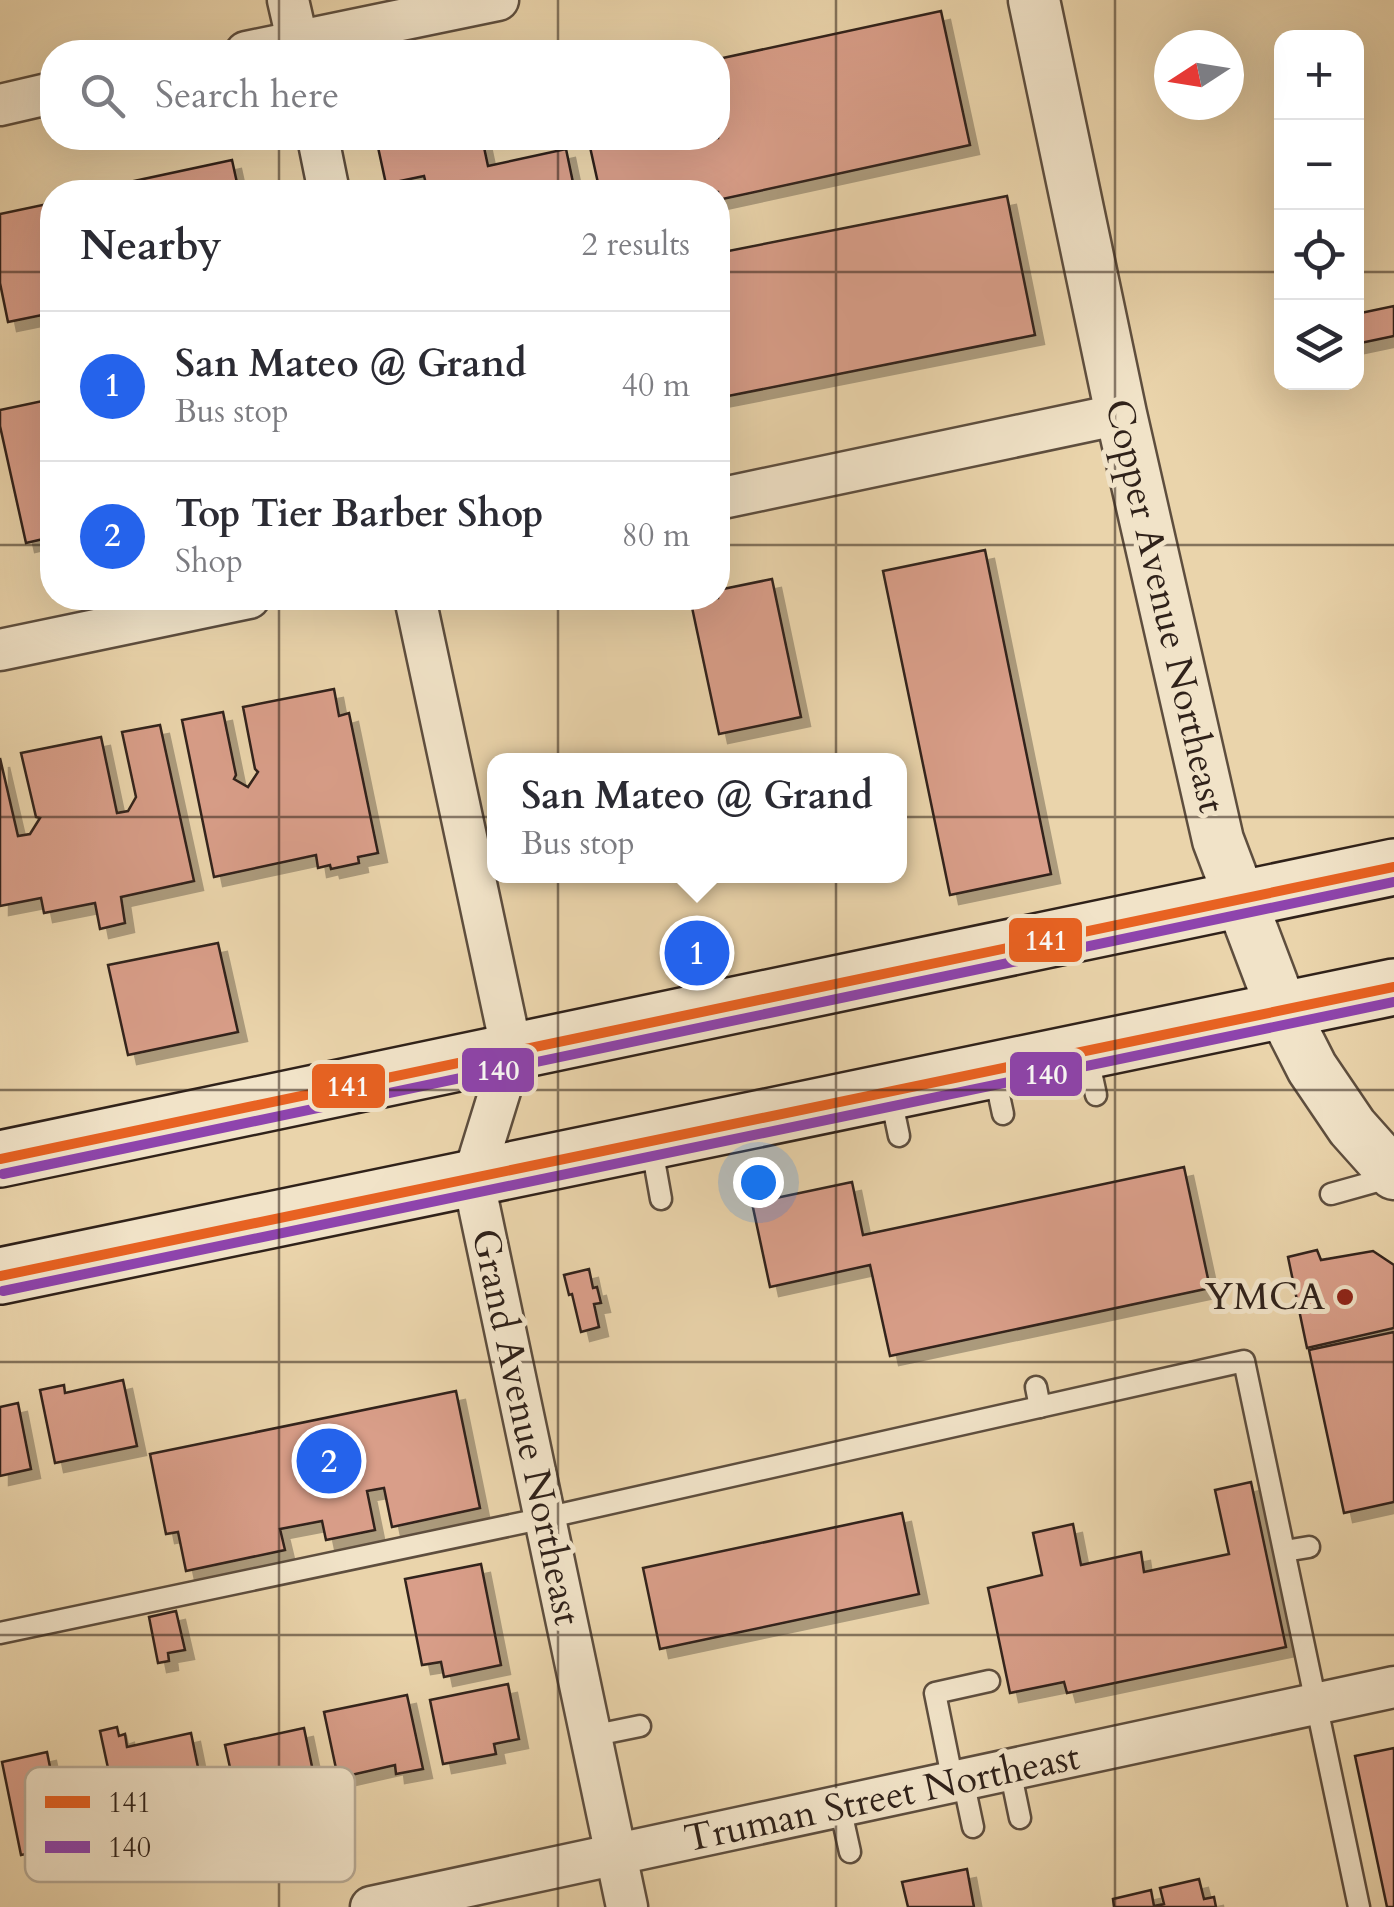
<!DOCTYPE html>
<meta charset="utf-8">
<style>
:root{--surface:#fff;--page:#f7f7f7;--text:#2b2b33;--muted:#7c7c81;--line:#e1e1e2;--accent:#2563eb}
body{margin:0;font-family:Cardo,serif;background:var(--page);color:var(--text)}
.controls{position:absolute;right:30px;top:30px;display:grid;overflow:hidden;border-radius:20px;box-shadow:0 10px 40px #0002}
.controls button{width:90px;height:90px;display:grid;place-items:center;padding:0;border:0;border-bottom:2px solid var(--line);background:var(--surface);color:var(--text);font:50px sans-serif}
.compass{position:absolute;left:1154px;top:30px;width:90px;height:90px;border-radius:50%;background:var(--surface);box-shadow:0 10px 40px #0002;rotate:258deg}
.you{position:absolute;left:758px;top:1182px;width:35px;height:35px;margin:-25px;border:8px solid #fff;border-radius:50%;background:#1a73e8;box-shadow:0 0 0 15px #1a73e833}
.badge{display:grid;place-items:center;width:65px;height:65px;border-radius:50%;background:var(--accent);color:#fff;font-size:32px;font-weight:700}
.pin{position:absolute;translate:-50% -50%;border:5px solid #fff;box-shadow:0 2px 10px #0006}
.popup{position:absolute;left:487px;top:753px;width:420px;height:130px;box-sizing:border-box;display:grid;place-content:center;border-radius:20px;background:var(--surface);filter:drop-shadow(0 2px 8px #0005);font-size:32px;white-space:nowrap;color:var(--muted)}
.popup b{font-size:38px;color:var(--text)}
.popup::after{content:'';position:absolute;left:50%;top:100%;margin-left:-20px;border:20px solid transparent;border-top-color:var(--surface)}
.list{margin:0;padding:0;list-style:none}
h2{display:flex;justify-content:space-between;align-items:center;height:130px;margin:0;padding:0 40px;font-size:42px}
h2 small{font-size:32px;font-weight:400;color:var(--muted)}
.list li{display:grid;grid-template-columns:65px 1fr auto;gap:30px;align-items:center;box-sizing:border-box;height:150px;padding:0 40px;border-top:2px solid var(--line)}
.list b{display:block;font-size:38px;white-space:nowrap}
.list p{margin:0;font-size:32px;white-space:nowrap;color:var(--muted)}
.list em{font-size:32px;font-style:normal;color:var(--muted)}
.icon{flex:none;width:55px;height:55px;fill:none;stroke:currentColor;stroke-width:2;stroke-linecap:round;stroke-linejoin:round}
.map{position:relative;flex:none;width:1394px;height:1907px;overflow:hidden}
.search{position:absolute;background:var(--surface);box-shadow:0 10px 40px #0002;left:40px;top:40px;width:690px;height:110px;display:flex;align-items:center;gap:25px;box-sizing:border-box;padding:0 35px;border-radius:40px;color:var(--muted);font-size:38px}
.panel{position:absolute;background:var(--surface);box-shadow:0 10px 40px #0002;left:40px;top:180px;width:690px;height:430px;border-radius:40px}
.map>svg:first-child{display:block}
</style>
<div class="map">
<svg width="1394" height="1907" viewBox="0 0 1394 1907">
<defs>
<filter id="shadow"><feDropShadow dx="9" dy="9" stdDeviation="0" flood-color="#0004"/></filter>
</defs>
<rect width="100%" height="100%" fill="#ead4ab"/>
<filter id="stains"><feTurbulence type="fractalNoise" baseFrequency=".002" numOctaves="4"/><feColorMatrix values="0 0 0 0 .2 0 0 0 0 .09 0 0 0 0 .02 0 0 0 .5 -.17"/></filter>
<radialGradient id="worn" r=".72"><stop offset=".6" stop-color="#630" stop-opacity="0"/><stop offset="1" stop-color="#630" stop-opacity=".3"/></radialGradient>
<g fill="#d99e89" stroke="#30221a" stroke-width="2.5" filter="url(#shadow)">
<polygon points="941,11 970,145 718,200 718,192 600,192 588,138 718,138 718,59"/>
<polygon points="376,138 482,138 488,166 566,149 575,192 428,192 424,176 386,184"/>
<polygon points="232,160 239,192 107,192 106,187"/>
<polygon points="1007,196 1035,335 718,398 718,253"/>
<polygon points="52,203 52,313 8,322 0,283 0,214"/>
<polygon points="1394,306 1394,336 1356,344 1356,314"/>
<polygon points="52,399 52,537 26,543 0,426 0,410"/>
<polygon points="985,550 1051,874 950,895 883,571"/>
<polygon points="772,579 801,717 719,734 690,598 718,598 718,590"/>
<polygon points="334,689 339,716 349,713 378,853 358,857 359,863 331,869 330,865 318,868 316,855 214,877 182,720 223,712 236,775 234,779 248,787 258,772 255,769 243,707"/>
<polygon points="160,725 194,881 121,897 125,923 100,929 95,903 44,913 41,898 0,906 0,758 18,836 30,834 40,818 36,817 21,753 101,737 117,813 128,811 136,797 122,732"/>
<polygon points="218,943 238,1032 128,1055 108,965"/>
<polygon points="1184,1167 1210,1288 890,1356 870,1265 770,1287 752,1203 852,1182 863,1235"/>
<polygon points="1317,1250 1321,1260 1373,1251 1394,1265 1394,1328 1307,1348 1288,1257"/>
<polygon points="589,1269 593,1288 597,1287 601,1303 594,1304 599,1327 581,1332 572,1294 569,1295 564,1275"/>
<polygon points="1394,1332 1394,1502 1344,1513 1309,1350"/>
<polygon points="123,1380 137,1446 55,1463 40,1390 64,1385 65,1393"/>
<polygon points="456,1391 480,1508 392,1527 384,1488 367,1491 375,1530 326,1540 322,1521 280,1529 285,1550 186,1571 178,1532 166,1534 150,1454"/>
<polygon points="18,1403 31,1469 0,1476 0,1407"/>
<polygon points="1251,1482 1286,1647 1067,1693 1064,1682 1010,1693 988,1588 1042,1575 1033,1533 1073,1524 1081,1565 1141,1552 1144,1572 1229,1554 1215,1490"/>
<polygon points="902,1513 919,1594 660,1649 643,1568"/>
<polygon points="481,1564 501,1665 444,1677 441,1662 422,1665 405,1579"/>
<polygon points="176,1611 185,1650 168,1653 169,1661 158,1663 149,1617"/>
<polygon points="508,1684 519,1739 494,1744 496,1754 443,1764 430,1700"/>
<polygon points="407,1695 423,1769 396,1774 395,1765 338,1778 324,1712"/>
<polygon points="117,1727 119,1736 125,1734 127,1747 191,1733 203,1792 149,1804 153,1826 122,1833 100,1731"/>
<polygon points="304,1728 315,1781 288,1787 291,1798 288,1799 289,1804 261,1809 260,1803 239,1808 225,1745"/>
<polygon points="1394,1748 1394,1907 1387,1907 1355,1756"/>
<polygon points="47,1752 53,1782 87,1774 99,1827 72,1833 74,1844 21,1855 2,1762"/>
<polygon points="967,1869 974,1907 908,1907 902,1882"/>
<polygon points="1199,1879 1204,1899 1214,1897 1216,1907 1114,1907 1113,1899 1151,1890 1154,1906 1164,1904 1160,1888"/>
</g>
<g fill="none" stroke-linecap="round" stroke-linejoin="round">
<defs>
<g id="service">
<polyline points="1087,1053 1096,1095"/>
<polyline points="994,1072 1003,1114"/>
<polyline points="890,1093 899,1136"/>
<polyline points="651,1143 661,1199"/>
<polyline points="1331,1194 1392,1177"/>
<polyline points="1036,1387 1040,1407"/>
<polyline points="1285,1551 1309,1547"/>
<polyline points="0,1633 545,1518 1244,1361 1359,1907"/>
<polyline points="591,1736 640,1726"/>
<polyline points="1010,1770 1020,1818"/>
<polyline points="963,1780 973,1827"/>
<polyline points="953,1782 935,1693 989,1681"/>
<polyline points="840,1807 850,1852"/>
</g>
<g id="minor">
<polyline points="288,0 300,52"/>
<polyline points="246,52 498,0"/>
<polyline points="0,105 52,93"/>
<polyline points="318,138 329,192"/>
<polyline points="718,499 1121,414"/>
<polyline points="415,598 512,1052 473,1178 627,1907"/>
<polyline points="0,650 249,598"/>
<polyline points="371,1907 1394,1687"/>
</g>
<polyline id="tertiary" points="1034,0 1121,414 1218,840 1282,1009 1312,1068 1352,1127 1394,1174"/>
<g id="secondary">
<polyline points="0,1159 1394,867"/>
<polyline points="0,1276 1394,987"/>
</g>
</defs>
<use href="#service" stroke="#5e4e3e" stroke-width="25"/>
<use href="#minor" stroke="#5e4e3e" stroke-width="45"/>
<use href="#tertiary" stroke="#5e4e3e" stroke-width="55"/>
<use href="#secondary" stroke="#30221a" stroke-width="60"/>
<use href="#service" stroke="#f1e3c8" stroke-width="20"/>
<use href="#minor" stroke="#f1e3c8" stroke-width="40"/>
<use href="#tertiary" stroke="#f1e3c8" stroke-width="50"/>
<use href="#secondary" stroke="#f1e3c8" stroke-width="55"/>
<defs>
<g id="bus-1">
<polyline points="0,1159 1394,867"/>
<polyline points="0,1276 1394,987"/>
</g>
<g id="bus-2">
<polyline points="3,1174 1394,882"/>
<polyline points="3,1291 1394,1002"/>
</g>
</defs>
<use href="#bus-1" stroke="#f1e3c8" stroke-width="18"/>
<use href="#bus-2" stroke="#f1e3c8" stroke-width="18"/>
<use href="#bus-1" stroke="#e86222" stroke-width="10"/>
<use href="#bus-2" stroke="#8e44ad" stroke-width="10"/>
</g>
<path fill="none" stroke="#30221a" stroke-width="2.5" stroke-opacity="0.55" d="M279,0v52M558,0v52M836,0v1907M1115,0v1907M279,138v54M558,138v54M0,272h52M718,272h564M1356,272h38M0,545h52M718,545h676M279,598v1309M558,598v1309M0,817h1394M0,1090h1394M0,1362h1394M0,1635h1394"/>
<circle fill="#8f2418" stroke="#f1e3c8" stroke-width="4" cx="1345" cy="1297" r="10"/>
<g text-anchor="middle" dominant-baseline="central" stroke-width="10" stroke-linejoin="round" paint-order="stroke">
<g font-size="38" fill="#30221a" stroke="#f1e3c8">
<text transform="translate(1165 606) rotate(77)">Copper Avenue Northeast</text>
<text transform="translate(526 1427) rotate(78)">Grand Avenue Northeast</text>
<text transform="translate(882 1798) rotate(-12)">Truman Street Northeast</text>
</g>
<g font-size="38" fill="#30221a" stroke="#f1e3c8" text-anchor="end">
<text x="1325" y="1297">YMCA</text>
</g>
</g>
<rect x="25" y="1767" width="330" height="115" rx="15" fill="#f1e3c8" stroke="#b7a994" stroke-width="2.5"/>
<rect x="45" y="1796" width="45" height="12" fill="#e86222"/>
<rect x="45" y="1841" width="45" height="12" fill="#8e44ad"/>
<g font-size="28" fill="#30221a">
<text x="108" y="1812">141</text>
<text x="108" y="1857">140</text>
</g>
<g stroke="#f1e3c8" stroke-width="4">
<rect x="1007" y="916" width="77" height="48" rx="10" fill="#e86222"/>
<rect x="460" y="1046" width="76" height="48" rx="10" fill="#8e44ad"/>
<rect x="1008" y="1050" width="76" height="48" rx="10" fill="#8e44ad"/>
<rect x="310" y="1062" width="77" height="48" rx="10" fill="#e86222"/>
</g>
<g font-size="28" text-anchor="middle" font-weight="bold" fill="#fff">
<text x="1046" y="950">141</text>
<text x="498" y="1080">140</text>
<text x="1046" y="1084">140</text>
<text x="348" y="1096">141</text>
</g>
<rect width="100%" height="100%" filter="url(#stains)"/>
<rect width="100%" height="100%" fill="url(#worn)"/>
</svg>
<div class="controls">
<button>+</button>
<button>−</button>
<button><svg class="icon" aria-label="locate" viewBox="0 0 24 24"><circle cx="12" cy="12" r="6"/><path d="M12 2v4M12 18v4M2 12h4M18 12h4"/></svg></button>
<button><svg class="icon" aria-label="layers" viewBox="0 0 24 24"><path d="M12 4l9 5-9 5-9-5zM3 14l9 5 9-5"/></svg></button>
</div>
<svg class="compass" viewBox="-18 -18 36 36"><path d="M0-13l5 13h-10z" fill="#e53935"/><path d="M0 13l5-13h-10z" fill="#7c7c81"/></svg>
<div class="you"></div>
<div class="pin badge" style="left:697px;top:953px">1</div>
<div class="popup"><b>San Mateo @ Grand</b>Bus stop</div>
<div class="pin badge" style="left:329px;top:1461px">2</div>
<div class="search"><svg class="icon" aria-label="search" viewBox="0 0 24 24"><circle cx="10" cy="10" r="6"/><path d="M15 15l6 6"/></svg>Search here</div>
<section class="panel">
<h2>Nearby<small>2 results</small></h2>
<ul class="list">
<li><span class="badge">1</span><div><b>San Mateo @ Grand</b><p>Bus stop</p></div><em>40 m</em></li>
<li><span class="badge">2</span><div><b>Top Tier Barber Shop</b><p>Shop</p></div><em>80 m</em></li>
</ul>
</section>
</div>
